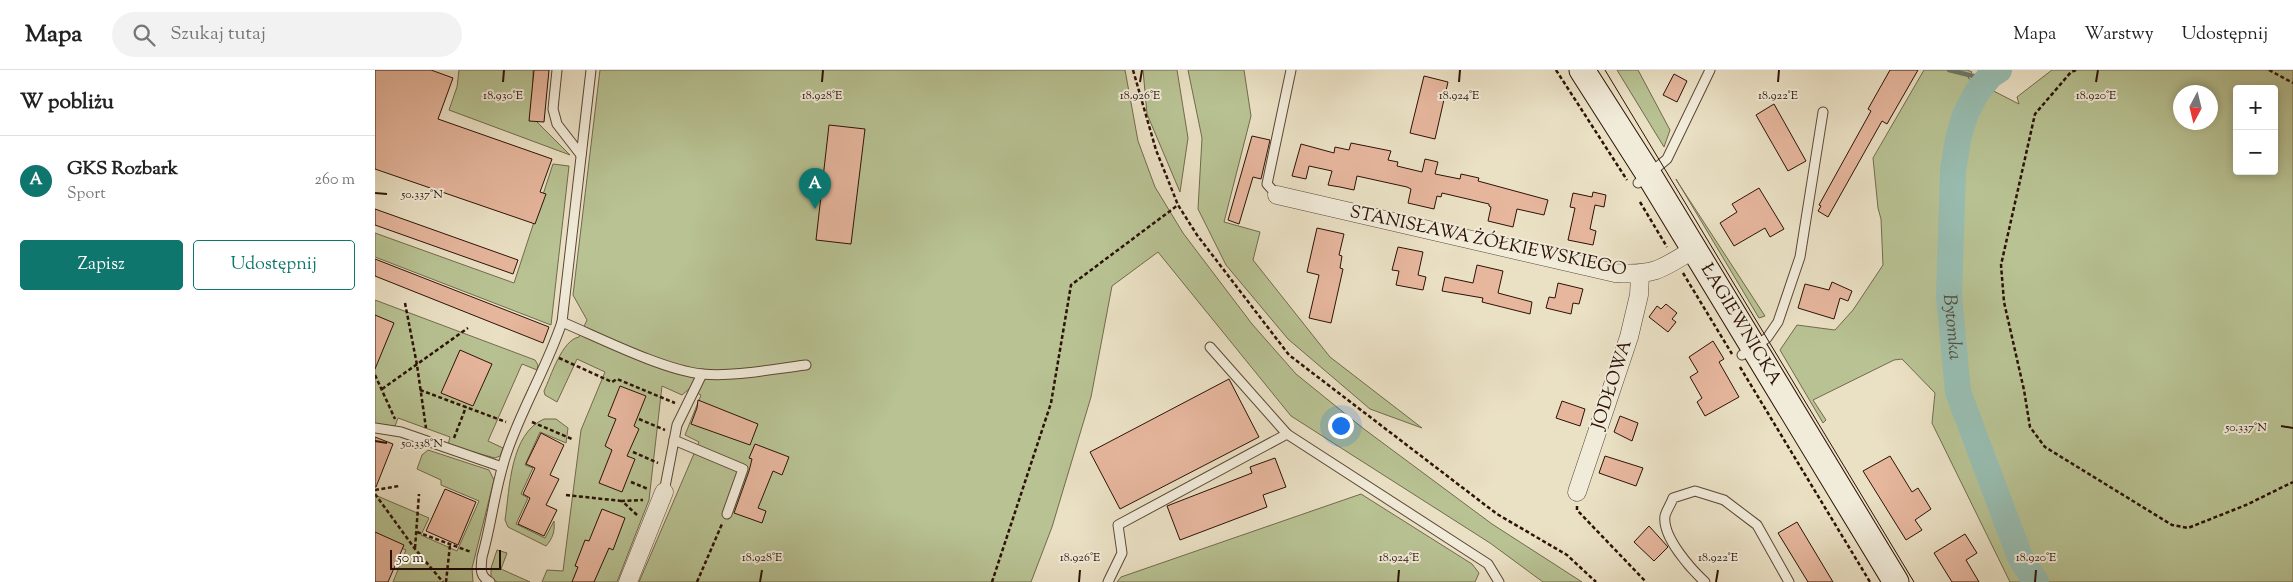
<!DOCTYPE html>
<html lang="pl">
<meta charset="utf-8">
<style>
:root{--surface:#fff;--page:#f2f2f2;--text:#222;--muted:#767676;--line:#e0e0e0;--accent:#0f766e}
body{margin:0;font-family:"Sorts Mill Goudy",serif;background:var(--page);color:var(--text)}
.controls{position:absolute;right:15px;top:15px;display:grid;overflow:hidden;border-radius:5px;box-shadow:0 2px 8px #0003}
.controls button{width:45px;height:45px;display:grid;place-items:center;padding:0;border:0;border-bottom:1px solid var(--line);background:var(--surface);color:var(--text);font:25px sans-serif}
.compass{position:absolute;left:1798px;top:15px;width:45px;height:45px;border-radius:50%;background:var(--surface);box-shadow:0 2px 8px #0003;rotate:187deg}
.scale{position:absolute;left:15px;bottom:12px;width:111px;box-sizing:border-box;padding-left:5px;border:2px solid #2c1206;border-top:0;font-size:14px;line-height:18px;white-space:nowrap;color:#2c1206;-webkit-text-stroke:4px #f1ebd9;paint-order:stroke}
.you{position:absolute;left:965px;top:355px;width:18px;height:18px;margin:-12px;border:4px solid #fff;border-radius:50%;background:#1a73e8;box-shadow:0 0 0 8px #1a73e833}
.badge{display:grid;place-items:center;width:32px;height:32px;border-radius:50%;background:var(--accent);color:#fff;font-size:16px;font-weight:700}
.pin{position:absolute;translate:-50% -41px;filter:drop-shadow(0 1px 2px #0008)}
.pin::after{content:'';position:absolute;top:26px;width:18px;height:15px;background:inherit;clip-path:polygon(0 0,100% 0,50% 100%)}
.list{margin:0;padding:0;list-style:none}
h2{display:flex;justify-content:space-between;align-items:center;height:65px;margin:0;padding:0 20px;font-size:21px}
h2 small{font-size:16px;font-weight:400;color:var(--muted)}
.list li{display:grid;grid-template-columns:32px 1fr auto;gap:15px;align-items:center;box-sizing:border-box;height:90px;padding:0 20px;border-top:1px solid var(--line)}
.list b{display:block;font-size:19px;white-space:nowrap}
.list p{margin:0;font-size:16px;white-space:nowrap;color:var(--muted)}
.list em{font-size:16px;font-style:normal;color:var(--muted)}
.actions{display:flex;gap:10px;padding:15px 20px}
.actions a{flex:1;padding:11px 0;border:1px solid var(--accent);border-radius:5px;text-align:center;font-size:18px;color:var(--accent)}
.actions .main{background:var(--accent);color:#fff}
.icon{flex:none;width:28px;height:28px;fill:none;stroke:currentColor;stroke-width:2;stroke-linecap:round;stroke-linejoin:round}
.map{position:relative;flex:none;width:1918px;height:512px;overflow:hidden}
header{display:flex;align-items:center;gap:30px;box-sizing:border-box;height:70px;padding:0 25px;background:var(--surface);border-bottom:1px solid var(--line)}
header strong{font-size:24px}
nav{display:flex;gap:28px;margin-inline-start:auto;font-size:18px}
.search{width:350px;height:45px;background:var(--page);display:flex;align-items:center;gap:12px;box-sizing:border-box;padding:0 18px;border-radius:28px;color:var(--muted);font-size:19px}
main{display:flex}
aside{flex:1;background:var(--surface)}
.map>svg:first-child{display:block}
</style>
<header>
<strong>Mapa</strong>
<div class="search"><svg class="icon" aria-label="search" viewBox="0 0 24 24"><circle cx="10" cy="10" r="6"/><path d="M15 15l6 6"/></svg>Szukaj tutaj</div>
<nav><a>Mapa</a><a>Warstwy</a><a>Udostępnij</a></nav>
</header>
<main>
<aside>
<h2>W pobliżu<small></small></h2>
<ul class="list">
<li><span class="badge">A</span><div><b>GKS Rozbark</b><p>Sport</p></div><em>260 m</em></li>
</ul>
<div class="actions"><a class="main">Zapisz</a><a>Udostępnij</a></div>
</aside>
<div class="map">
<svg width="1918" height="512" viewBox="0 0 1918 512">
<rect width="100%" height="100%" fill="#eae0c4"/>
<filter id="stains"><feTurbulence type="fractalNoise" baseFrequency=".004" numOctaves="4"/><feColorMatrix values="0 0 0 0 .2 0 0 0 0 .09 0 0 0 0 .02 0 0 0 .5 -.17"/></filter>
<radialGradient id="worn" r=".72"><stop offset=".6" stop-color="#630" stop-opacity="0"/><stop offset="1" stop-color="#630" stop-opacity=".3"/></radialGradient>
<g fill="#b8c293" stroke="#726a4c" fill-rule="evenodd">
<polygon points="84,0 158,0 158,48 195,85 74,40 82,17"/>
<path d="M225,0h525l13,71 17,46 28,46 69,91 44,50 68,55 128,95 90,58h-39l-53,-39 -199,-127 -133,-164 -46,34 -21,111 -39,130 -21,55h-392l60,-140 -14,-7 16,-40 -12,-6 -7,6 -20,-9 -13,114 -32,82h-75l5,-12 16,1 18,-141 24,-58 -28,-13 -20,43 -12,-7 -1,-4c7,-15 18,-51 35,-54l8,-17 -14,-25z"/>
<polygon points="768,0 802,0 813,68 805,122 772,44"/>
<polygon points="813,0 869,0 876,46 849,152 885,162 878,190 955,287 1047,358 995,339 913,269 851,195 823,139 827,68"/>
<polygon points="1242,0 1263,0 1295,60 1289,77"/>
<path d="M1549,0h43l5,2 -4,6 51,26 -2,-7 35,-27h241v512h-283l-78,-159 3,-30 -33,-34 -8,1 -81,40 13,20 -3,3 -43,-73 17,-25 38,5 18,-20 30,-45 -2,-46 -3,-11 -5,-50zM1862,19h37v82h-37zM1836,22v30h-30v-30z"/>
<polygon points="178,94 194,96 176,255 0,187 0,163 139,213"/>
<polygon points="1301,109 1302,111 1390,246 1384,248"/>
<polygon points="0,230 160,290 163,295 162,300 147,294 113,371 128,378 125,386 120,388 73,375 75,367 23,348 20,356 0,354"/>
<path d="M169,349h12l12,9 -2,15 -26,-11 -15,33 8,3 -12,26 7,4 -12,26 29,14 9,-17c1,10 -1,17 -8,25l-38,-19 -3,-7c5,-33 5,-86 39,-101z"/>
<polygon points="53,380 114,400 119,410 97,498 98,512 18,512 31,480 0,467 0,425 54,448 46,465 82,481 104,431 66,415 66,410 42,399 47,385"/>
<polygon points="986,424 1097,494 1104,503 1100,512 742,512 746,507"/>
<polygon points="122,480 132,483 126,499 155,512 123,512 116,509 116,498"/>
</g>
<g fill="none" stroke-linecap="round" stroke-linejoin="round">
<polyline stroke="#6d796d" stroke-width="4.5" points="1574,0 1598,6 1615,6"/>
<path stroke="#98bdb1" stroke-width="26" id="s1" d="M1624,0l-9,6 -13,16 -12,23 -7,24 -5,32 -4,125 9,96 62,165 16,25"/>
</g>
<g fill="#e6b69d" stroke="#2c1206">
<polygon points="0,0 56,0 78,8 63,49 177,89 165,122 171,124 160,154 0,99"/>
<polygon points="159,0 174,0 169,52 154,51"/>
<polygon points="1515,0 1543,0 1512,54 1507,51 1453,147 1443,141 1446,136 1444,135 1496,41 1493,39"/>
<polygon points="1299,4 1312,11 1302,32 1288,25"/>
<polygon points="1049,6 1073,12 1060,69 1035,63"/>
<polygon points="1399,34 1431,91 1413,101 1381,45"/>
<polygon points="454,55 490,59 476,174 441,170"/>
<polygon points="877,66 895,70 886,109 878,107 864,154 853,150"/>
<polygon points="976,73 1016,81 1013,90 1023,92 1022,96 1047,102 1050,89 1063,92 1060,104 1085,109 1086,104 1104,108 1103,111 1173,130 1169,145 1142,139 1138,157 1113,151 1116,137 1114,136 1114,134 1067,123 1066,127 1062,126 1059,139 1033,133 1036,119 1032,117 982,106 979,120 965,117 953,115 957,101 934,96 931,109 917,106 926,74 959,83 960,77 974,80"/>
<polygon points="1384,118 1409,159 1395,167 1390,158 1359,176 1345,153 1362,142 1357,134"/>
<polygon points="1218,122 1231,125 1229,137 1220,135 1215,159 1221,161 1218,175 1193,170 1200,138 1195,137 1198,123 1217,127"/>
<polygon points="0,139 143,190 138,204 0,155"/>
<polygon points="942,158 969,164 964,185 967,186 965,198 968,199 956,253 934,248 944,205 932,202"/>
<polygon points="1023,177 1048,182 1043,205 1051,207 1048,220 1021,215 1024,201 1017,200"/>
<polygon points="0,189 174,257 168,273 0,206"/>
<polygon points="1102,195 1128,201 1123,223 1157,232 1155,244 1107,232 1108,228 1067,221 1070,207 1098,213"/>
<polygon points="1457,212 1477,221 1473,231 1465,228 1459,249 1423,238 1430,214 1454,220"/>
<polygon points="1183,213 1208,219 1204,234 1198,233 1196,244 1171,238 1174,227 1180,228"/>
<polygon points="1291,234 1302,243 1297,249 1301,252 1293,262 1274,247 1282,236 1286,239"/>
<polygon points="0,245 19,253 0,299"/>
<polygon points="1338,271 1349,289 1344,292 1364,327 1330,346 1322,332 1327,328 1315,307 1323,302 1314,287"/>
<polygon points="85,280 117,294 98,336 66,323"/>
<polygon points="854,309 884,367 745,439 715,382"/>
<polygon points="245,316 271,326 259,356 264,359 252,386 260,389 247,422 224,413 237,380 230,376 241,349 233,346"/>
<polygon points="323,330 383,354 375,375 316,354 322,338"/>
<polygon points="1187,331 1210,339 1205,356 1181,348"/>
<polygon points="1245,346 1263,353 1257,371 1239,362"/>
<polygon points="166,363 189,375 175,405 184,409 171,435 182,440 169,466 143,454 155,428 148,424 160,398 151,394"/>
<polygon points="0,367 18,374 1,417 0,417"/>
<polygon points="380,374 414,387 407,405 398,401 383,438 391,441 387,453 359,443 374,401 377,389 374,388"/>
<polygon points="1230,386 1268,398 1261,416 1224,403"/>
<polygon points="1515,386 1537,422 1543,418 1556,439 1540,450 1547,460 1531,470 1488,401"/>
<polygon points="900,388 911,417 888,425 892,437 805,470 792,436 877,403 875,397"/>
<polygon points="70,419 101,432 83,475 51,461"/>
<polygon points="227,439 250,448 238,480 234,478 219,512 197,512 203,497 200,496 210,470 214,471"/>
<polygon points="1422,452 1458,512 1433,512 1403,463"/>
<polygon points="1274,456 1293,477 1279,491 1259,472"/>
<polygon points="0,462 29,475 13,512 0,512"/>
<polygon points="1590,464 1602,483 1591,490 1604,512 1577,512 1559,483"/>
</g>
<g fill="none" stroke-linecap="round" stroke-linejoin="round">
<defs>
<g id="service">
<polyline points="182,0 178,39 182,54 206,85"/>
<polyline points="1263,113 1292,89 1335,0"/>
<polyline points="902,125 892,114 916,0"/>
<path d="M187,252c38,16 101,48 140,52 34,3 70,-5 104,-9"/>
<polyline points="835,277 912,364 1113,494 1124,512"/>
<polyline points="1367,285 1392,268 1403,252 1425,187 1448,42"/>
<polyline points="0,358 26,362 127,397"/>
<polyline points="299,370 368,399 352,444"/>
<polyline points="289,422 302,355 327,304"/>
<path d="M115,512c-11,-6 -9,-14 -8,-25 10,-35 13,-71 25,-105 15,-44 40,-85 55,-130l29,-252"/>
<polyline points="733,512 747,483 743,455 912,364"/>
<path d="M1330,512c-14,-13 -43,-45 -40,-66 1,-5 6,-12 8,-18l22,-7 29,9 33,25 32,57"/>
</g>
<g id="minor">
<path d="M902,125l338,78c39,3 47,-4 79,-24"/>
<polyline points="1202,422 1254,267 1264,225 1265,205"/>
<polyline points="253,512 289,422"/>
</g>
<g id="secondary">
<path id="s2" d="M1207,0l67,105 247,407"/>
</g>
</defs>
<use href="#service" stroke="#5c4636" stroke-width="11"/>
<use href="#minor" stroke="#5c4636" stroke-width="19"/>
<use href="#secondary" stroke="#2c1206" stroke-width="27"/>
<g stroke="#2c1206" stroke-width="2.5" stroke-dasharray="4 2.5" stroke-linecap="butt">
<polyline points="758,0 781,80 803,135 822,165 914,285 1122,444 1192,485 1221,512"/>
<polyline points="1181,0 1252,110"/>
<polyline points="1701,0 1696,2 1660,44 1626,195 1629,232 1649,320 1655,357 1670,377 1797,455 1813,458 1871,435 1918,412"/>
<polyline points="1894,0 1918,13"/>
<polyline points="1265,132 1292,177"/>
<polyline points="1308,203 1357,284"/>
<polyline points="30,233 42,295 51,358"/>
<polyline points="184,288 237,312 242,309 300,333"/>
<polyline points="1365,297 1495,512"/>
<polyline points="0,305 20,349"/>
<polyline points="7,319 93,258"/>
<polyline points="45,320 131,352"/>
<polyline points="264,349 290,360"/>
<polyline points="157,352 197,369"/>
<polyline points="79,368 91,337"/>
<polyline points="258,382 283,393"/>
<polyline points="256,412 273,419"/>
<polyline points="0,420 24,416"/>
<polyline points="0,424 40,479 68,512"/>
<polyline points="191,425 247,431"/>
<polyline points="1202,436 1202,440 1271,512"/>
<polyline points="262,445 247,431 268,430"/>
<polyline points="42,462 96,482"/>
<polyline points="40,478 44,424"/>
<polyline points="71,512 75,475"/>
<polyline points="322,512 347,454"/>
<polyline points="617,512 676,333 696,215 803,135"/>
</g>
<use href="#service" stroke="#f1ebd9" stroke-width="9"/>
<use href="#minor" stroke="#f1ebd9" stroke-width="18"/>
<use href="#secondary" stroke="#f1ebd9" stroke-width="25"/>
<polyline stroke="#2c1206" stroke-width="1" points="1230,0 1539,512"/>
</g>
<path fill="none" stroke="#2c1206" stroke-width="2" d="M128,12l1,-12M447,12l1,-12M765,12l2,-12M1084,12l1,-12M1403,12l1,-12M1721,12l2,-12M0,123l12,1M1906,356l12,2M0,371l12,2M385,512l2,-12M704,512l1,-12M1023,512l1,-12M1341,512l2,-12M1660,512l1,-12"/>
<g text-anchor="middle" dominant-baseline="central" stroke-width="4" stroke-linejoin="round" paint-order="stroke">
<g font-size="18" fill="#2c1206" stroke="#f1ebd9">
<text transform="translate(1113 172) rotate(12)">STANISŁAWA ŻÓŁKIEWSKIEGO</text>
<text stroke="none"><textPath href="#s2" startOffset="300">ŁAGIEWNICKA</textPath></text>
<text transform="translate(1238 315) rotate(-72)">JODŁOWA</text>
</g>
<g font-size="19" font-style="italic" fill="#524e42" stroke="#f1ebd9">
<text stroke="none"><textPath href="#s1" startOffset="271">Bytomka</textPath></text>
</g>
</g>
<g font-size="12" text-anchor="middle" fill="#2c1206" stroke="#f1ebd9" stroke-width="4" stroke-linejoin="round" paint-order="stroke">
<text x="1721" y="29">18.920°E</text>
<text x="128" y="29">18.930°E</text>
<text x="447" y="29">18.928°E</text>
<text x="765" y="29">18.926°E</text>
<text x="1084" y="29">18.924°E</text>
<text x="1403" y="29">18.922°E</text>
<text x="47" y="128">50.337°N</text>
<text x="1871" y="361">50.337°N</text>
<text x="47" y="377">50.338°N</text>
<text x="387" y="491">18.928°E</text>
<text x="705" y="491">18.926°E</text>
<text x="1024" y="491">18.924°E</text>
<text x="1343" y="491">18.922°E</text>
<text x="1661" y="491">18.920°E</text>
</g>
<rect width="100%" height="100%" filter="url(#stains)"/>
<rect width="100%" height="100%" fill="url(#worn)"/>
</svg>
<div class="controls">
<button>+</button>
<button>−</button>
</div>
<svg class="compass" viewBox="-18 -18 36 36"><path d="M0-13l5 13h-10z" fill="#e53935"/><path d="M0 13l5-13h-10z" fill="#767676"/></svg>
<div class="scale">50 m</div>
<div class="you"></div>
<div class="pin badge" style="left:440px;top:139px">A</div>
</div>
</main>
